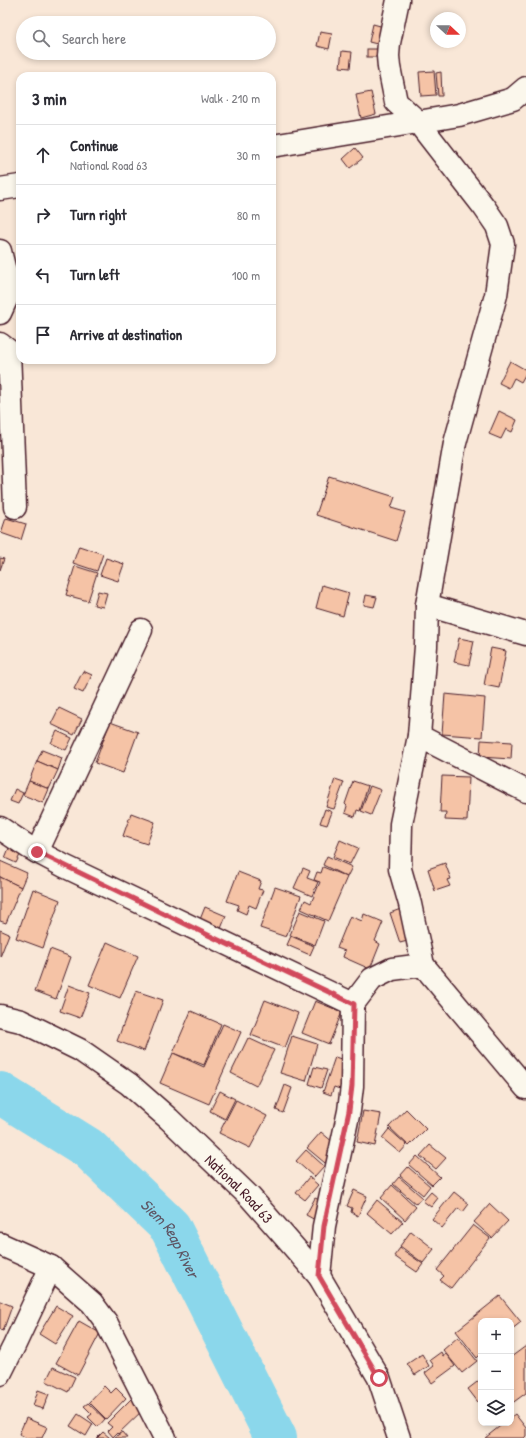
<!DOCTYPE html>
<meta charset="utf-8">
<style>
:root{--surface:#fff;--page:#f2f2f3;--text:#2b2b33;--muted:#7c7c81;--line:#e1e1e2}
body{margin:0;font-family:"Patrick Hand",sans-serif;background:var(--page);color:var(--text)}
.controls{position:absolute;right:12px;bottom:12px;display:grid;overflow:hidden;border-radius:8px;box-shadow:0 2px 6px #0003}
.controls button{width:36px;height:36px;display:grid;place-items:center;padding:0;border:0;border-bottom:1px solid var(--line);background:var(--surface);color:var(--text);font:20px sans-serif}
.compass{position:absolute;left:430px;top:12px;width:36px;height:36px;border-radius:50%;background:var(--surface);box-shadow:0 2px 6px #0003;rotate:112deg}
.stop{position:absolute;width:12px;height:12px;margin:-9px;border:3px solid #d1495b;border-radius:50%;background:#fff}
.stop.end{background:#d1495b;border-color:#fff;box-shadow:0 1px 4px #0008}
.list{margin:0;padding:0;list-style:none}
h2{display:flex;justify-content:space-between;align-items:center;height:52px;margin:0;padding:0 16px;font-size:17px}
h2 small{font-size:13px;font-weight:400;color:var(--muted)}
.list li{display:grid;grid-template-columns:26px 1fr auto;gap:12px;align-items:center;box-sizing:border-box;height:60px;padding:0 16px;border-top:1px solid var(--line)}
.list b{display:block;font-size:15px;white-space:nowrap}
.list p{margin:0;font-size:13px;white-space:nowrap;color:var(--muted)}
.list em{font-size:13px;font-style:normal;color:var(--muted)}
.icon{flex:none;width:22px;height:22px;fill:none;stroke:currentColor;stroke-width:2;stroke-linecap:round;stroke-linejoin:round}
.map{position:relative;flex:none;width:526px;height:1438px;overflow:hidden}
.search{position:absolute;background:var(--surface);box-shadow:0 2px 6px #0003;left:16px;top:16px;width:260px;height:44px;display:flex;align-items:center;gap:10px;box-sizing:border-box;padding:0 14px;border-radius:22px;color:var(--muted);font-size:15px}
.panel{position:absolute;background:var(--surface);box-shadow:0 2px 6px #0003;left:16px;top:72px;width:260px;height:292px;border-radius:12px}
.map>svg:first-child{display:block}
</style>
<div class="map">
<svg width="526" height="1438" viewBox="0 0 526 1438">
<rect width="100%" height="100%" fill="#f9e7d7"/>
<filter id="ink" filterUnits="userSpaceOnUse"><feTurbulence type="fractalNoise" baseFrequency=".025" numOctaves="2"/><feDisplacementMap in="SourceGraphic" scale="8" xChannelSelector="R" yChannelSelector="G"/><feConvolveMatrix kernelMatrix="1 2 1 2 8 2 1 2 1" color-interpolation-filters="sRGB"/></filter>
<g filter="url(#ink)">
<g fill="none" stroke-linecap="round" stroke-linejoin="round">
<path stroke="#8bd7eb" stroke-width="42" id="s1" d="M0,1093l88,55 82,79 106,211"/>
</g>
<g fill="#f5c3a6" stroke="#4a1f2b">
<polygon points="373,24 384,27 381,45 369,42"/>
<polygon points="320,32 332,34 329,49 317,46"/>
<rect x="367" y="49" width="11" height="8"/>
<polygon points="342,51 352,52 350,68 340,67"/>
<polygon points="434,71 436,95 421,96 419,72"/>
<polygon points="441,72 442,96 438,96 436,73"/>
<polygon points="371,92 376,114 361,118 356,95"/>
<polygon points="355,148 363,158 350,168 343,159"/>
<polygon points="510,361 526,370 526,373 521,382 514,378 509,388 499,383"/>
<polygon points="499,411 517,420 512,432 506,429 501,439 489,434"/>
<polygon points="329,476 395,497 391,508 405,512 396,541 316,515"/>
<polygon points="6,518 26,524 21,540 1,533"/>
<polygon points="79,546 103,554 97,571 73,563"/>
<polygon points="0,558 4,559 0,570"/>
<polygon points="106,558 124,564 118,581 100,575"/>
<polygon points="75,566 97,573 88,601 66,595"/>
<polygon points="322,585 349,593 343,616 316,608"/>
<polygon points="98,591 107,593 103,607 94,605"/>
<polygon points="366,595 377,597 374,607 364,605"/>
<polygon points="459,638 474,641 469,665 454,662"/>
<polygon points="491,648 506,651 499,688 484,685"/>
<polygon points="83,671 92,675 83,693 74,689"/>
<polygon points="445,694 485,698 482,737 442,734"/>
<polygon points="59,708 82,719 74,735 51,724"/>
<polygon points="110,722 138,732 123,773 95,763"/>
<polygon points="57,731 72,738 66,750 51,743"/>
<polygon points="481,740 512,742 511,759 480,757"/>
<polygon points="42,750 62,758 58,770 37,761"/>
<polygon points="37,761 58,770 49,789 29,781"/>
<polygon points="442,776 469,777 467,821 445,820 446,812 440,812"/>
<polygon points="335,779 344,782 334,809 326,807"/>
<polygon points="29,781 49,789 43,803 23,795"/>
<polygon points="353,781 368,786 360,811 357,810 355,817 345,813 347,806 345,804"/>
<polygon points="370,786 381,790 371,815 361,811"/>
<polygon points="15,789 23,793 18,804 10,801"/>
<polygon points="325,809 332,812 327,825 320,823"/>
<polygon points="131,813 155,822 147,844 123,836"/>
<polygon points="340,840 358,848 350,864 333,857"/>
<polygon points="9,848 21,853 16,863 5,858"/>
<polygon points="327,856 352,867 347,877 323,865"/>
<polygon points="0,861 27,873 21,887 0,877"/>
<polygon points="445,863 451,879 447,880 450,886 435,891 428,869"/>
<polygon points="323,867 347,877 328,921 301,909 305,900 311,903 320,882 314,880 317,872 321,873"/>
<polygon points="303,868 310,871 307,878 318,882 312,896 294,888"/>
<polygon points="238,872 261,881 258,889 263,890 256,908 249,905 246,914 237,910 239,905 227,901"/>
<polygon points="0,877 21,887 6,923 0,921"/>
<polygon points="275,887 301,896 286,937 260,928"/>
<polygon points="33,889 60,900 43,948 16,938"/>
<polygon points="205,907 226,916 220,931 199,922"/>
<polygon points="406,907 411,940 400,943 390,913"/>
<polygon points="300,911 324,921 315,945 290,935"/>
<polygon points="364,914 383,922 375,941 380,944 370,969 343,957 345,951 337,948 350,916 362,921"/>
<polygon points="0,930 9,934 0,957"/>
<polygon points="291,936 314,946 310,955 287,945"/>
<polygon points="107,942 138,956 120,998 89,985"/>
<polygon points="50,949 71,957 56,999 35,991"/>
<polygon points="69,985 90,993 80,1018 60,1011"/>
<polygon points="136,991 163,1000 144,1051 117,1041"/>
<polygon points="265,1000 298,1013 285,1048 251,1035"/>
<polygon points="315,1001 342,1012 329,1044 302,1033"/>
<polygon points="191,1011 221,1024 204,1065 173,1053"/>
<polygon points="223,1024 241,1032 209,1104 160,1083 173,1053 204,1067"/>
<polygon points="292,1036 317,1044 306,1081 280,1073"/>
<polygon points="248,1038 274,1050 256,1086 231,1073"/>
<polygon points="335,1057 350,1062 340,1089 334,1087 331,1095 323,1092"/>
<polygon points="314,1067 327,1070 321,1088 309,1084"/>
<polygon points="285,1085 292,1088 283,1113 276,1110"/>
<polygon points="220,1091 235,1099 225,1119 210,1111"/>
<polygon points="236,1100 267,1116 250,1148 219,1133"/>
<polygon points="406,1109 426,1129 409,1146 389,1127"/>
<polygon points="363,1111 381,1114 375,1146 357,1142"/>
<polygon points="389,1129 407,1145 400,1153 382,1138"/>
<polygon points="321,1132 334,1143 336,1151 325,1163 307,1148"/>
<polygon points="430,1145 446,1158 436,1169 420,1156"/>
<polygon points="306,1150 324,1166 314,1177 296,1161"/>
<polygon points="417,1156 440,1177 432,1185 409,1165"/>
<polygon points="408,1167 430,1186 423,1195 400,1176"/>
<polygon points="309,1177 318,1185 305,1200 296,1193"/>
<polygon points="399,1177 422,1197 416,1204 393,1184"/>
<polygon points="392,1185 416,1207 405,1220 381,1198"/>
<polygon points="354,1190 367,1196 358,1216 351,1212 352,1208 347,1206"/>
<polygon points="431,1192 438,1198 431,1207 423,1201"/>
<polygon points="454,1192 469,1204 463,1212 458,1208 442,1228 432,1219"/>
<polygon points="315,1198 326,1203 317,1221 306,1215"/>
<polygon points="377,1200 403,1222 392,1234 367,1213"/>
<polygon points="490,1204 508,1221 492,1238 474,1222"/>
<polygon points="473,1225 490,1238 451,1288 440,1280 444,1276 437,1270"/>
<polygon points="411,1231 434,1249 423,1263 400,1246"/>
<polygon points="400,1248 423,1264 417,1272 394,1256"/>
<polygon points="500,1296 521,1322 511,1330 511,1321 481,1321 481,1354 477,1358 456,1331"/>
<polygon points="0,1301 12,1306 3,1331 0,1330"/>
<polygon points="56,1306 73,1316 55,1344 39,1334"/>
<polygon points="79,1321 100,1333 78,1375 56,1363"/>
<polygon points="458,1337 477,1361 462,1373 443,1350"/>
<polygon points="526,1346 526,1393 511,1404 511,1357"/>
<polygon points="441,1352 443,1356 446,1354 455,1366 432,1383 425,1373 434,1366 430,1360"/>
<polygon points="422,1354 429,1366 415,1375 407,1364"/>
<polygon points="53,1367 75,1377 68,1392 46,1381"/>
<polygon points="481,1379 481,1406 468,1389"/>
<polygon points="104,1386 111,1393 116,1388 126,1398 106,1419 89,1402"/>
<polygon points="38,1390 49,1394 43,1409 33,1406"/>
<polygon points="133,1397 145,1408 118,1434 117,1433 113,1437 108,1431 112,1427 107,1423"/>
<polygon points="88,1403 105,1419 98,1427 88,1417 92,1414 84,1406"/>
<polygon points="78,1414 93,1424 86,1436 70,1426"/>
<polygon points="515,1414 526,1428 526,1436 524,1438 485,1438 504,1423 511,1423 511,1417"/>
<polygon points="26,1418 47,1427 42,1438 27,1438 19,1434"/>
<polygon points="103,1432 110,1438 97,1438"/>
<polygon points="122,1432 127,1438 114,1438"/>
</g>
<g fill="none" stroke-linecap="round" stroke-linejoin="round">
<defs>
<g id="street">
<polyline points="398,0 389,43 388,56 389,67 396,102 418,122 484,207 497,226 503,244 496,295 455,443 427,605 426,646 419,736 401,824 400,869 410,904 423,965"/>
<polyline points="272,146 418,122 459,115 513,99 526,88"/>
<polyline points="0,189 20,186"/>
<polyline points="0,251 10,291 0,313"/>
<polyline points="0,344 9,351 15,507"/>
<polyline points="427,605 526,634"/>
<polyline points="419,736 526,791"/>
<polyline points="0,828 30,848 64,866 353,1004"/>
<polyline points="37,852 141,630"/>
<polyline points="0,1244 51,1267 92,1303 106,1322 165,1438"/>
<polyline points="319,1276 324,1226 349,1111 352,1086 353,1004 372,979 392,969 423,965 526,1088"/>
<polyline points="0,1374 14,1346 51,1267"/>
</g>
<g id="secondary">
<path id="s2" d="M0,1016l21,5 59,29 49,34 40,35 81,78 69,79 60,102 20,60"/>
</g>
</defs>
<use href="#street" stroke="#4a1f2b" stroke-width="25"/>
<use href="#secondary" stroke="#4a1f2b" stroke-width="25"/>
<use href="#street" stroke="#fbf7ec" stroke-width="22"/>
<use href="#secondary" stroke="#fbf7ec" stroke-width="22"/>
</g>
</g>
<g fill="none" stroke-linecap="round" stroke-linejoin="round" filter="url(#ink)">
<polyline stroke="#d1495b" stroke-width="5" points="37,852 206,934 354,1004 352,1086 349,1111 324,1226 319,1276 379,1378"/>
</g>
<g text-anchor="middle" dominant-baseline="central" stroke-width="4" stroke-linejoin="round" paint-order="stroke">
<g font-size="15" fill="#4a1f2b" stroke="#fbf7ec">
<text stroke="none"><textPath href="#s2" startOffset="299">National Road 63</textPath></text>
</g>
<g font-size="16" font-style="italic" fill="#5e5665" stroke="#fbf7ec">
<text stroke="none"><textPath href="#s1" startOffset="227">Siem Reap River</textPath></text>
</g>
</g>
</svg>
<div class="controls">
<button>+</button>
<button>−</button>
<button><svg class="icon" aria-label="layers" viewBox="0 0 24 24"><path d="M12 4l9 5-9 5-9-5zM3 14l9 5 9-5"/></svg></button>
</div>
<svg class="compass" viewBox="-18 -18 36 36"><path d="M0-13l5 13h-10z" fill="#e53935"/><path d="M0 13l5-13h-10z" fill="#7c7c81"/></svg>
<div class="stop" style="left:379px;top:1378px"></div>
<div class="stop end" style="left:37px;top:852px"></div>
<div class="search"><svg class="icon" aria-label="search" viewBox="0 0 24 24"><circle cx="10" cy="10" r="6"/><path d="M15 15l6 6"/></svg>Search here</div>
<section class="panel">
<h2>3 min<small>Walk · 210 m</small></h2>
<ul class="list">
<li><svg class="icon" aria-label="ahead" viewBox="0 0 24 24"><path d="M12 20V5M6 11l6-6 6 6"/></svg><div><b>Continue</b><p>National Road 63</p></div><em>30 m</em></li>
<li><svg class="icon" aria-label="right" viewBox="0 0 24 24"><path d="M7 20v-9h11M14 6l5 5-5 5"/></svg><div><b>Turn right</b></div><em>80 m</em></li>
<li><svg class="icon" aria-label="left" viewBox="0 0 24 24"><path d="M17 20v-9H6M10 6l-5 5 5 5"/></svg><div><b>Turn left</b></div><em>100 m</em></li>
<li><svg class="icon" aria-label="arrive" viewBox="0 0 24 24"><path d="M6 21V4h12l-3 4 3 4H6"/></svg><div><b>Arrive at destination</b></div></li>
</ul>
</section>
</div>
